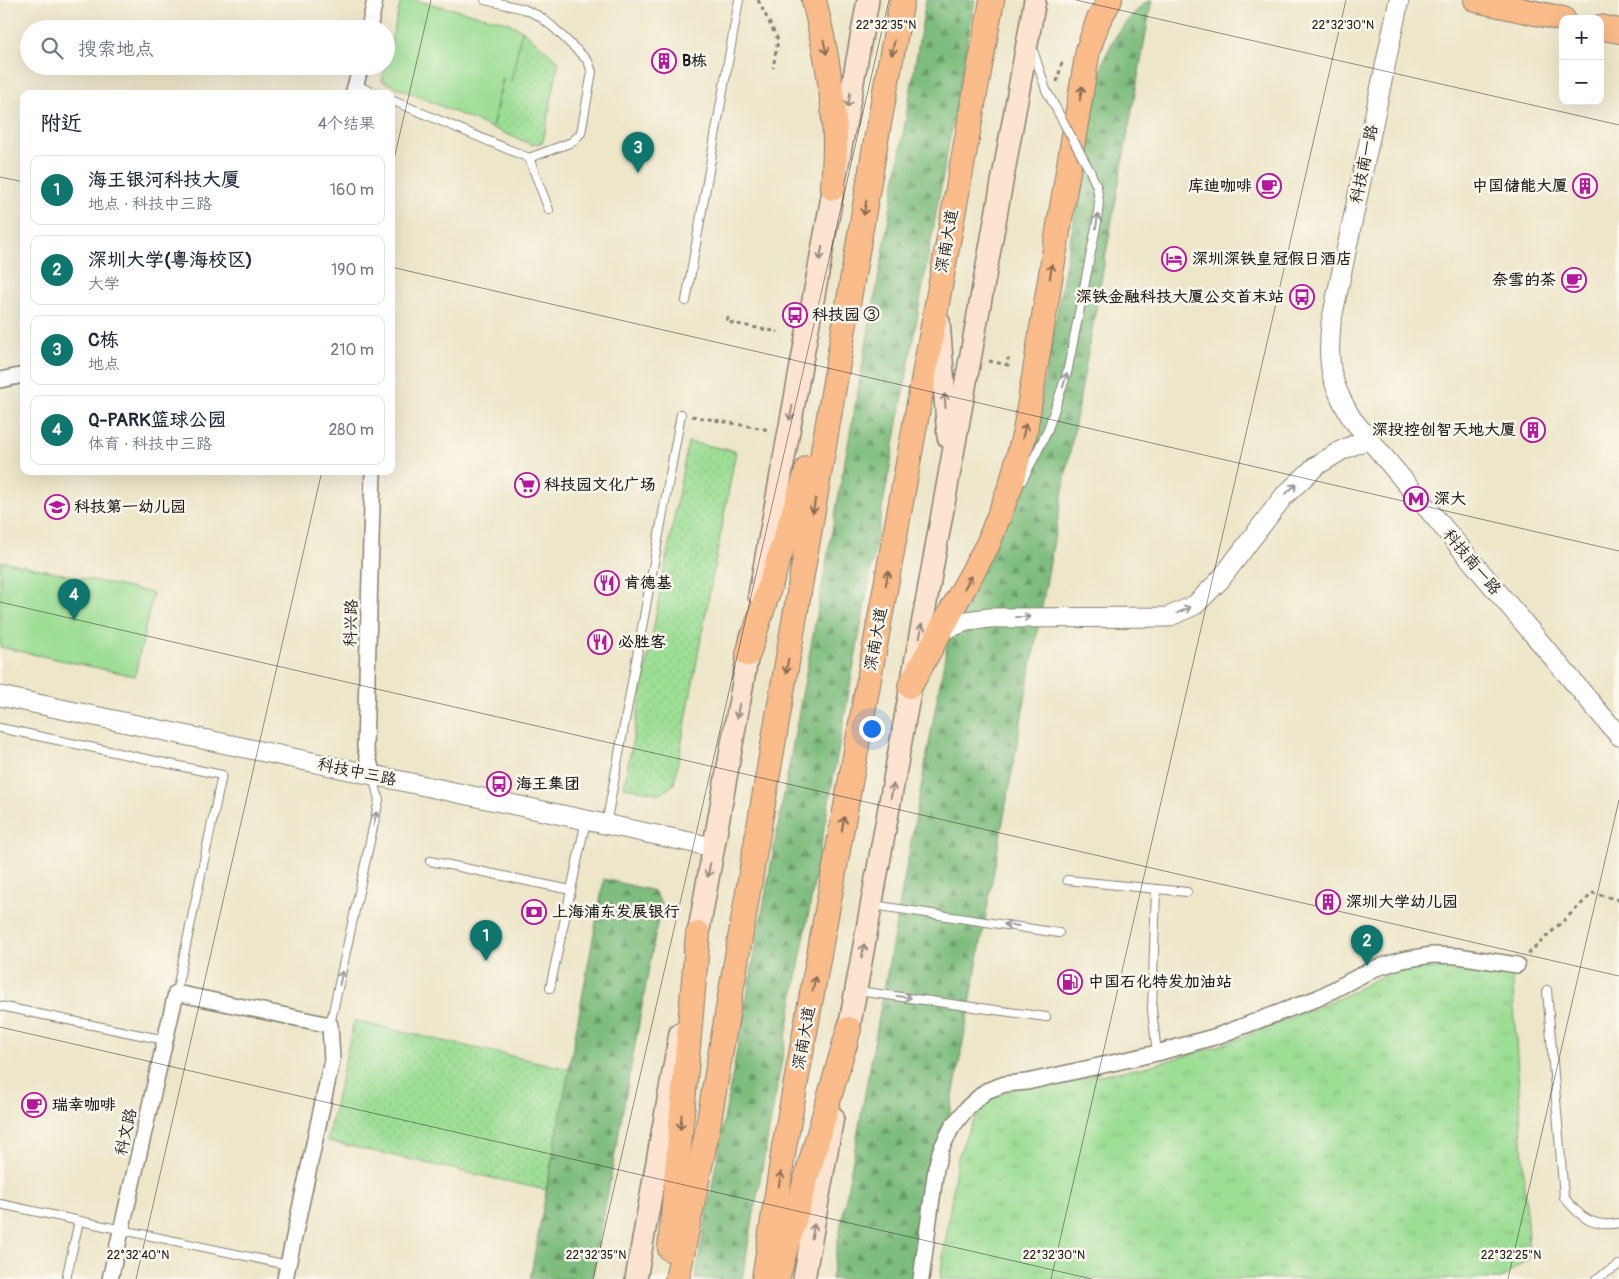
<!DOCTYPE html>
<html lang="zh">
<meta charset="utf-8">
<style>
:root{--surface:#fff;--page:#f2f2f3;--text:#1f2937;--muted:#747a83;--line:#e0e1e3;--accent:#0f766e}
body{margin:0;font-family:Pangolin,"LXGW WenKai TC",sans-serif;background:var(--page);color:var(--text)}
.controls{position:absolute;right:15px;top:15px;display:grid;overflow:hidden;border-radius:10px;box-shadow:0 5px 20px #0002}
.controls button{width:45px;height:45px;display:grid;place-items:center;padding:0;border:0;border-bottom:1px solid var(--line);background:var(--surface);color:var(--text);font:25px sans-serif}
.you{position:absolute;left:871px;top:728px;width:18px;height:18px;margin:-12px;border:4px solid #fff;border-radius:50%;background:#1a73e8;box-shadow:0 0 0 8px #1a73e833}
.badge{display:grid;place-items:center;width:32px;height:32px;border-radius:50%;background:var(--accent);color:#fff;font-size:16px;font-weight:700}
.pin{position:absolute;translate:-50% -41px;filter:drop-shadow(0 1px 2px #0008)}
.pin::after{content:'';position:absolute;top:26px;width:18px;height:15px;background:inherit;clip-path:polygon(0 0,100% 0,50% 100%)}
.list{margin:0;padding:0;list-style:none}
h2{display:flex;justify-content:space-between;align-items:center;height:65px;margin:0;padding:0 20px;font-size:21px}
h2 small{font-size:16px;font-weight:400;color:var(--muted)}
.list li{display:grid;grid-template-columns:32px 1fr auto;gap:15px;align-items:center;box-sizing:border-box;height:70px;margin:0 10px 10px;padding:0 10px;border:1px solid var(--line);border-radius:10px}
.list b{display:block;font-size:19px;white-space:nowrap}
.list p{margin:0;font-size:16px;white-space:nowrap;color:var(--muted)}
.list em{font-size:16px;font-style:normal;color:var(--muted)}
.icon{flex:none;width:28px;height:28px;fill:none;stroke:currentColor;stroke-width:2;stroke-linecap:round;stroke-linejoin:round}
.map{position:relative;flex:none;width:1619px;height:1279px;overflow:hidden}
.search{position:absolute;background:var(--surface);box-shadow:0 5px 20px #0002;left:20px;top:20px;width:375px;height:55px;display:flex;align-items:center;gap:12px;box-sizing:border-box;padding:0 18px;border-radius:28px;color:var(--muted);font-size:19px}
.panel{position:absolute;background:var(--surface);box-shadow:0 5px 20px #0002;left:20px;top:90px;width:375px;height:385px;border-radius:10px}
.map>svg:first-child{display:block}
</style>
<div class="map">
<svg width="1619" height="1279" viewBox="0 0 1619 1279">
<defs>
<pattern id="grass-tufts" width="24" height="20" patternUnits="userSpaceOnUse" patternTransform="scale(1.25)"><rect width="24" height="20" fill="#9dde95"/><path d="M3 7l-1-3M5 7V3M7 7l1-3M15 17l-1-3M17 17v-4M19 17l1-3" fill="none" stroke="#87be80"/></pattern>
<pattern id="forest-firs" width="22" height="20" patternUnits="userSpaceOnUse" patternTransform="scale(1.25)"><rect width="22" height="20" fill="#7ebd7e"/><path d="M5 1l3.5 6h-7zM16 11l3.5 6h-7z" fill="#696"/></pattern>
<pattern id="park-dots" width="8" height="8" patternUnits="userSpaceOnUse" patternTransform="scale(1.25)"><rect width="8" height="8" fill="#9dde95"/><path d="M2 2h.1M6 6h.1" fill="none" stroke="#87be80" stroke-width="1.8" stroke-linecap="round"/></pattern>
</defs>
<rect width="100%" height="100%" fill="#fbf7ec"/>
<filter id="ink" filterUnits="userSpaceOnUse"><feTurbulence type="fractalNoise" baseFrequency=".02" numOctaves="2"/><feDisplacementMap in="SourceGraphic" scale="10" xChannelSelector="R" yChannelSelector="G"/><feConvolveMatrix kernelMatrix="1 2 1 2 8 2 1 2 1" color-interpolation-filters="sRGB"/></filter>
<filter id="wash" filterUnits="userSpaceOnUse"><feTurbulence type="fractalNoise" baseFrequency=".0096" numOctaves="4" result="noise"/><feDisplacementMap in="SourceGraphic" scale="20" xChannelSelector="R" yChannelSelector="G"/><feGaussianBlur stdDeviation="1.12" result="paint"/><feColorMatrix in="noise" values="0 0 0 0 0 0 0 0 0 0 0 0 0 0 0 0 0 1.4 0 .05"/><feComposite in="paint" operator="in"/></filter>
<g filter="url(#wash)">
<rect width="100%" height="100%" fill="#ede6c9"/>
<polygon fill="url(#grass-tufts)" stroke="#5c7d58" points="1443,960 1474,963 1512,973 1529,1258 1501,1279 940,1279 957,1160 966,1136 978,1112 993,1098 1013,1089 1142,1068 1206,1050 1236,1040 1342,997 1378,978 1410,967"/>
<g fill="url(#forest-firs)" stroke="#4d6c4d">
<polygon points="926,0 975,0 742,1279 695,1279 883,253"/>
<path d="M1149,0h3l-232,1279h-89l119,-650 91,-230 62,-337c10,-25 24,-45 46,-62z"/>
<polygon points="604,879 654,891 661,903 592,1279 530,1279"/>
</g>
<g fill="url(#park-dots)" stroke="#5c7d58">
<polygon points="522,30 559,61 543,142 533,145 492,128 503,79 511,80"/>
<polygon points="688,442 736,451 674,784 661,794 624,787"/>
<polygon points="354,1021 569,1069 546,1190 327,1141"/>
</g>
<g fill="#9dde95" stroke="#5c7d58">
<polygon points="401,0 415,0 507,22 522,30 511,81 502,79 492,128 382,81"/>
<polygon points="2,561 153,593 135,676 0,647 0,569"/>
</g>
</g>
<g filter="url(#ink)">
<g fill="none" stroke-linecap="round" stroke-linejoin="round">
<defs>
<g id="service">
<polyline points="485,0 524,9 539,16 553,27 588,61 592,72 581,133 572,142 529,158"/>
<polyline points="1033,50 1046,90"/>
<polyline points="356,85 377,94"/>
<polyline points="391,100 529,158 549,210"/>
<polyline points="686,301 739,0"/>
<polyline points="1022,481 1034,458"/>
<polyline points="0,728 222,775 176,993"/>
<polyline points="606,825 681,414"/>
<polyline points="430,861 571,890"/>
<polyline points="1067,880 1187,892"/>
<polyline points="1156,889 1152,1010 1157,1053"/>
<polyline points="873,905 1059,933"/>
<polyline points="550,988 586,820"/>
<path d="M1547,990l17,207c16,20 28,31 55,26"/>
<polyline points="858,991 1046,1017"/>
<polyline points="0,1006 165,1040"/>
<polyline points="330,1025 379,800 373,776"/>
<polyline points="0,1204 288,1265"/>
<polyline points="66,1279 79,1221"/>
<polyline points="1596,1279 1619,1265"/>
</g>
<g id="minor">
<polyline points="369,29 375,0"/>
<polyline points="353,94 361,66"/>
<polyline points="0,380 24,375"/>
<polyline points="373,471 365,747 373,775"/>
<polyline points="110,1279 176,993 330,1025 332,1060 285,1279"/>
<polyline points="921,1279 936,1168 941,1149 952,1127 968,1107 986,1091 1005,1084 1027,1082 1157,1053 1217,1036 1318,998 1373,969 1402,960 1432,955 1458,956 1517,965"/>
</g>
<g id="tertiary">
<path d="M1399,0l-68,323c-4,42 -1,59 21,96l267,317"/>
<polyline points="942,630 967,621 989,618 1168,617 1195,605 1220,580 1284,496 1316,466 1342,450 1368,439"/>
<polyline points="0,696 713,847"/>
</g>
<g id="secondary">
<polyline points="939,321 948,437"/>
<polyline points="759,595 868,0"/>
<polyline points="695,952 751,637"/>
<polyline points="846,1045 1035,0"/>
<polyline points="636,1279 680,1033"/>
<polyline points="804,1279 833,1117"/>
</g>
<g id="primary">
<path d="M814,0c11,47 20,93 21,141 0,16 -1,32 -2,47"/>
<polyline points="1476,0 1563,19"/>
<polyline points="1600,27 1619,31"/>
<polyline points="748,654 808,468"/>
<polyline points="910,686 988,544 1011,485 1025,431 1088,50 1098,21 1110,0"/>
<polyline points="670,1249 698,934"/>
<polyline points="677,1279 707,1132 878,129 902,0"/>
<polyline points="764,1279 784,1148 992,0"/>
<polyline points="777,1279 849,1029"/>
</g>
</defs>
<use href="#service" stroke="#848172" stroke-width="10"/>
<use href="#minor" stroke="#848172" stroke-width="18"/>
<use href="#tertiary" stroke="#848172" stroke-width="21"/>
<use href="#secondary" stroke="#848172" stroke-width="24"/>
<use href="#primary" stroke="#848172" stroke-width="26"/>
<g stroke="#848172" stroke-width="3" stroke-dasharray="4 4" stroke-linecap="butt">
<polyline points="758,0 778,40 773,68"/>
<polyline points="1057,82 1062,62"/>
<polyline points="728,317 727,322 778,332"/>
<polyline points="989,361 1008,365 1008,358"/>
<polyline points="692,416 770,430"/>
<polyline points="1528,954 1593,893 1619,900"/>
</g>
<use href="#service" stroke="#fff" stroke-width="8"/>
<use href="#minor" stroke="#fff" stroke-width="15"/>
<use href="#tertiary" stroke="#fff" stroke-width="19"/>
<use href="#secondary" stroke="#fde4d0" stroke-width="21"/>
<use href="#primary" stroke="#f9bc8a" stroke-width="24"/>
<defs>
<polyline id="service-bridge" points="1034,458 1047,432 1067,373 1097,222 1099,202 1097,187 1090,171 1046,90"/>
</defs>
<use href="#service-bridge" stroke="#848172" stroke-width="10" stroke-linecap="butt"/>
<use href="#service-bridge" stroke="#fff" stroke-width="8"/>
</g>
<defs><path id="oneway-shaft" d="M-6 0H5M1.5-3L5.5 0L1.5 3" fill="none" stroke-width="1.6" stroke-linecap="round" stroke-linejoin="round" transform="scale(1.25)"/></defs>
<g stroke="#8a6c53">
<use href="#oneway-shaft" transform="translate(825 47) rotate(78)"/>
<use href="#oneway-shaft" transform="translate(893 48) rotate(100)"/>
<use href="#oneway-shaft" transform="translate(1081 93) rotate(-81)"/>
<use href="#oneway-shaft" transform="translate(865 208) rotate(100)"/>
<use href="#oneway-shaft" transform="translate(1051 271) rotate(-81)"/>
<use href="#oneway-shaft" transform="translate(1024 431) rotate(-78)"/>
<use href="#oneway-shaft" transform="translate(814 506) rotate(100)"/>
<use href="#oneway-shaft" transform="translate(887 578) rotate(-80)"/>
<use href="#oneway-shaft" transform="translate(968 582) rotate(-61)"/>
<use href="#oneway-shaft" transform="translate(787 666) rotate(100)"/>
<use href="#oneway-shaft" transform="translate(843 824) rotate(-80)"/>
<use href="#oneway-shaft" transform="translate(814 984) rotate(-80)"/>
<use href="#oneway-shaft" transform="translate(681 1122) rotate(95)"/>
<use href="#oneway-shaft" transform="translate(780 1179) rotate(-81)"/>
</g>
<g stroke="#988a7f">
<use href="#oneway-shaft" transform="translate(849 100) rotate(100)"/>
<use href="#oneway-shaft" transform="translate(821 253) rotate(101)"/>
<use href="#oneway-shaft" transform="translate(945 401) rotate(-94)"/>
<use href="#oneway-shaft" transform="translate(791 413) rotate(101)"/>
<use href="#oneway-shaft" transform="translate(921 631) rotate(-80)"/>
<use href="#oneway-shaft" transform="translate(738 711) rotate(100)"/>
<use href="#oneway-shaft" transform="translate(892 791) rotate(-80)"/>
<use href="#oneway-shaft" transform="translate(709 870) rotate(100)"/>
<use href="#oneway-shaft" transform="translate(863 951) rotate(-80)"/>
<use href="#oneway-shaft" transform="translate(813 1231) rotate(-80)"/>
</g>
<g stroke="#999">
<use href="#oneway-shaft" transform="translate(1097 221) rotate(-82)"/>
<use href="#oneway-shaft" transform="translate(1065 380) rotate(-74)"/>
<use href="#oneway-shaft" transform="translate(1291 489) rotate(-43)"/>
<use href="#oneway-shaft" transform="translate(1184 610) rotate(-24)"/>
<use href="#oneway-shaft" transform="translate(1023 617)"/>
<use href="#oneway-shaft" transform="translate(375 819) rotate(-78)"/>
<use href="#oneway-shaft" transform="translate(1011 925) rotate(-172)"/>
<use href="#oneway-shaft" transform="translate(341 978) rotate(-78)"/>
<use href="#oneway-shaft" transform="translate(904 997) rotate(8)"/>
</g>
</g>
<path fill="none" stroke="#1c1c1c" stroke-width="1" stroke-opacity="0.45" d="M1076,0l543,125M391,172l40,-172M0,177l24,5M391,267l1228,284M0,602l1619,374M0,1027l1092,252M136,1279l186,-808M593,1279l296,-1279M1051,1279l295,-1279M1508,1279l111,-479"/>
<defs>
<symbol id="building-ring" viewBox="-11 -11 22 22"><circle r="9.5" fill="#fbf7ec" stroke="#b5179e" stroke-width="1.5"/><path d="M-4-6H4V6H1V3H-1V6H-4ZM-2.5-4.3h1.7v1.8h-1.7ZM.8-4.3h1.7v1.8H.8ZM-2.5-1h1.7V.8h-1.7ZM.8-1h1.7V.8H.8Z" fill="#b5179e"/></symbol>
<symbol id="cafe-ring" viewBox="-11 -11 22 22"><circle r="9.5" fill="#fbf7ec" stroke="#b5179e" stroke-width="1.5"/><path d="M-5.5-4.5H6V0H3Q3 3.5 0 3.5H-2.5Q-5.5 3.5-5.5 0ZM3-3.2v2h1.7v-2ZM-6 4.5H4V6H-6Z" fill="#b5179e"/></symbol>
<symbol id="hotel-ring" viewBox="-11 -11 22 22"><circle r="9.5" fill="#fbf7ec" stroke="#b5179e" stroke-width="1.5"/><path d="M-6-4.5h1.5V1H6V5H4.5V3h-9V5H-6ZM-4 0a1.8 1.8 0 1 1 3.6 0ZM.5 0V-2.5h3Q6-2.5 6 0Z" fill="#b5179e"/></symbol>
<symbol id="bus-ring" viewBox="-11 -11 22 22"><circle r="9.5" fill="#fbf7ec" stroke="#b5179e" stroke-width="1.5"/><path d="M-5-6H5V4H4V6H2V4H-2V6H-4V4H-5ZM-3.5-4V0h7V-4ZM-3.5 1.2v1.5H-2V1.2ZM2 1.2v1.5H3.5V1.2Z" fill="#b5179e"/></symbol>
<symbol id="supermarket-ring" viewBox="-11 -11 22 22"><circle r="9.5" fill="#fbf7ec" stroke="#b5179e" stroke-width="1.5"/><path d="M-6-5.5h2.5l.6 2H6L4.5 2H-2.5L-4.4-4H-6ZM-1.5 3.2a1.3 1.3 0 1 0 .1 0ZM3 3.2a1.3 1.3 0 1 0 .1 0Z" fill="#b5179e"/></symbol>
<symbol id="metro-ring" viewBox="-11 -11 22 22"><circle r="9.5" fill="#fbf7ec" stroke="#b5179e" stroke-width="1.5"/><path d="M-5.5 5V-5H-3L0 0L3-5H5.5V5H3V-.5L0 4L-3-.5V5Z" fill="#b5179e"/></symbol>
<symbol id="school-ring" viewBox="-11 -11 22 22"><circle r="9.5" fill="#fbf7ec" stroke="#b5179e" stroke-width="1.5"/><path d="M0-5L7-2L0 1L-7-2ZM-4 1L0 2.5L4 1V4Q0 6-4 4Z" fill="#b5179e"/></symbol>
<symbol id="restaurant-ring" viewBox="-11 -11 22 22"><circle r="9.5" fill="#fbf7ec" stroke="#b5179e" stroke-width="1.5"/><path d="M-5-6h1v4h1v-4h1v4h1v-4h1v5L-1.5 .5V6h-2V.5L-5-1ZM5-6V6H3V1.5H1.5Q1.5-4 5-6Z" fill="#b5179e"/></symbol>
<symbol id="bank-ring" viewBox="-11 -11 22 22"><circle r="9.5" fill="#fbf7ec" stroke="#b5179e" stroke-width="1.5"/><path d="M-6-4H6V4H-6ZM0-2.3a2.3 2.3 0 1 0 0 4.6a2.3 2.3 0 1 0 0-4.6Z" fill="#b5179e"/></symbol>
<symbol id="fuel-ring" viewBox="-11 -11 22 22"><circle r="9.5" fill="#fbf7ec" stroke="#b5179e" stroke-width="1.5"/><path d="M-5.5-6h7V0h2V4h1.3V-2.5L3-4.5l.8-.8L6-3V5H2.5V1h-1V6h-7ZM-4.2-4.7v3.2H.2V-4.7Z" fill="#b5179e"/></symbol>
</defs>
<g fill-rule="evenodd">
<use href="#building-ring" x="650" y="47" width="28" height="28"/>
<use href="#cafe-ring" x="1255" y="172" width="28" height="28"/>
<use href="#building-ring" x="1571" y="172" width="28" height="28"/>
<use href="#hotel-ring" x="1160" y="245" width="28" height="28"/>
<use href="#cafe-ring" x="1560" y="266" width="28" height="28"/>
<use href="#bus-ring" x="1288" y="283" width="28" height="28"/>
<use href="#bus-ring" x="781" y="301" width="28" height="28"/>
<use href="#building-ring" x="1519" y="416" width="28" height="28"/>
<use href="#supermarket-ring" x="513" y="471" width="28" height="28"/>
<use href="#metro-ring" x="1402" y="485" width="28" height="28"/>
<use href="#school-ring" x="43" y="493" width="28" height="28"/>
<use href="#restaurant-ring" x="593" y="569" width="28" height="28"/>
<use href="#restaurant-ring" x="586" y="628" width="28" height="28"/>
<use href="#bus-ring" x="485" y="770" width="28" height="28"/>
<use href="#building-ring" x="1314" y="888" width="28" height="28"/>
<use href="#bank-ring" x="520" y="898" width="28" height="28"/>
<use href="#fuel-ring" x="1056" y="968" width="28" height="28"/>
<use href="#cafe-ring" x="20" y="1091" width="28" height="28"/>
</g>
<g text-anchor="middle" dominant-baseline="central" stroke-width="5" stroke-linejoin="round" paint-order="stroke">
<g font-size="16" font-weight="bold" fill="#1c1c1c" stroke="#fbf7ec" text-anchor="start">
<text x="682" y="61">B栋</text>
<text x="1252" y="186" text-anchor="end">库迪咖啡</text>
<text x="1568" y="186" text-anchor="end">中国储能大厦</text>
<text x="1192" y="259">深圳深铁皇冠假日酒店</text>
<text x="1556" y="280" text-anchor="end">奈雪的茶</text>
<text x="1284" y="297" text-anchor="end">深铁金融科技大厦公交首末站</text>
<text x="812" y="315">科技园 ③</text>
<text x="1516" y="430" text-anchor="end">深投控创智天地大厦</text>
<text x="544" y="485">科技园文化广场</text>
<text x="1434" y="499">深大</text>
<text x="74" y="507">科技第一幼儿园</text>
<text x="624" y="583">肯德基</text>
<text x="618" y="642">必胜客</text>
<text x="516" y="784">海王集团</text>
<text x="1346" y="902">深圳大学幼儿园</text>
<text x="552" y="912">上海浦东发展银行</text>
<text x="1088" y="982">中国石化特发加油站</text>
<text x="52" y="1105">瑞幸咖啡</text>
</g>
<g font-size="16" fill="#1c1c1c" stroke="#fbf7ec">
<text transform="translate(1364 164) rotate(-78)">科技南一路</text>
<text transform="translate(947 241) rotate(-80)">深南大道</text>
<text transform="translate(1472 562) rotate(50)">科技南一路</text>
<text transform="translate(351 623) rotate(-88)">科兴路</text>
<text transform="translate(876 639) rotate(-80)">深南大道</text>
<text transform="translate(357 772) rotate(12)">科技中三路</text>
<text transform="translate(804 1038) rotate(-80)">深南大道</text>
<text transform="translate(126 1132) rotate(-77)">科文路</text>
</g>
</g>
<g font-size="12" text-anchor="middle" fill="#1c1c1c" stroke="#fbf7ec" stroke-width="5" stroke-linejoin="round" paint-order="stroke">
<text x="886" y="29">22°32'35"N</text>
<text x="1343" y="29">22°32'30"N</text>
<text x="138" y="1259">22°32'40"N</text>
<text x="596" y="1259">22°32'35"N</text>
<text x="1054" y="1259">22°32'30"N</text>
<text x="1511" y="1259">22°32'25"N</text>
</g>
</svg>
<div class="controls">
<button>+</button>
<button>−</button>
</div>
<div class="you"></div>
<div class="pin badge" style="left:486px;top:961px">1</div>
<div class="pin badge" style="left:1367px;top:966px">2</div>
<div class="pin badge" style="left:638px;top:173px">3</div>
<div class="pin badge" style="left:74px;top:620px">4</div>
<div class="search"><svg class="icon" aria-label="search" viewBox="0 0 24 24"><circle cx="10" cy="10" r="6"/><path d="M15 15l6 6"/></svg>搜索地点</div>
<section class="panel">
<h2>附近<small>4个结果</small></h2>
<ul class="list">
<li><span class="badge">1</span><div><b>海王银河科技大厦</b><p>地点 · 科技中三路</p></div><em>160 m</em></li>
<li><span class="badge">2</span><div><b>深圳大学(粤海校区)</b><p>大学</p></div><em>190 m</em></li>
<li><span class="badge">3</span><div><b>C栋</b><p>地点</p></div><em>210 m</em></li>
<li><span class="badge">4</span><div><b>Q-PARK篮球公园</b><p>体育 · 科技中三路</p></div><em>280 m</em></li>
</ul>
</section>
</div>
